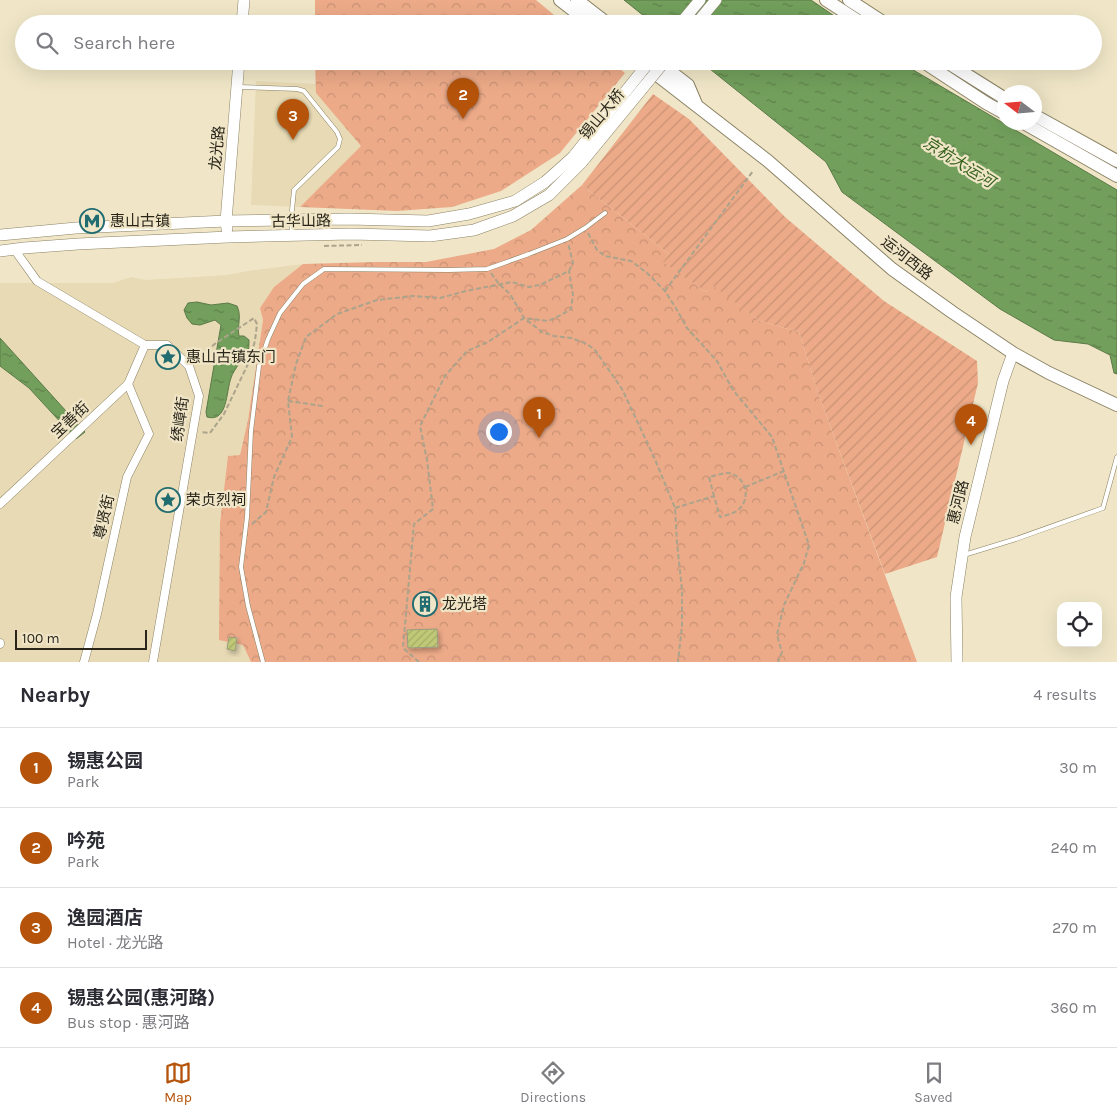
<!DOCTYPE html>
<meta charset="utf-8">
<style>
:root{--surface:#fff;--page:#f7f7f7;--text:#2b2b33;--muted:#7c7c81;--line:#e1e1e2;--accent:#b45309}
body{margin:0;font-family:Karla,"Noto Sans SC",sans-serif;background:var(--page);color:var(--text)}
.controls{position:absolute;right:15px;bottom:15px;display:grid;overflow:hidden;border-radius:10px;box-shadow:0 5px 20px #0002}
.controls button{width:45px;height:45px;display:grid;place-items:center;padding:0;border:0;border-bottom:1px solid var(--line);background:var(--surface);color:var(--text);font:25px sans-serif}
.compass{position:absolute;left:997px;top:85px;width:45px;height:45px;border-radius:50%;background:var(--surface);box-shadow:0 5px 20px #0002;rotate:286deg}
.scale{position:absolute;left:15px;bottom:12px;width:132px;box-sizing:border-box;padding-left:5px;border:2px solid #29251a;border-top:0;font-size:14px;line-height:18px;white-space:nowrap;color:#29251a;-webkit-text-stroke:4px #f0e6c7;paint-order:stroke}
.you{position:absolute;left:498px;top:431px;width:18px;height:18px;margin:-12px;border:4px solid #fff;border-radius:50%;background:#1a73e8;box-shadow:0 0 0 8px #1a73e833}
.badge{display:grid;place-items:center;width:32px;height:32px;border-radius:50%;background:var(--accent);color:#fff;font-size:16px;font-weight:700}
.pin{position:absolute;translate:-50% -41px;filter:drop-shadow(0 1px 2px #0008)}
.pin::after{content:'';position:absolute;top:26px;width:18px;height:15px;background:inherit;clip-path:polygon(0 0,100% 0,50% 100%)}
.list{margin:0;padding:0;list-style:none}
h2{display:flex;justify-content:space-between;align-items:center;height:65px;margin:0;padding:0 20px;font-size:21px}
h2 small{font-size:16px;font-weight:400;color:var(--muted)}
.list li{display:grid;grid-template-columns:32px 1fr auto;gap:15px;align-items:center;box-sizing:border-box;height:80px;padding:0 20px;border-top:1px solid var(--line)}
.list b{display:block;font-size:19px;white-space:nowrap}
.list p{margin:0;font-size:16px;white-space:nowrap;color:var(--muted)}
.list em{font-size:16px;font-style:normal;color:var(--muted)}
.icon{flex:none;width:28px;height:28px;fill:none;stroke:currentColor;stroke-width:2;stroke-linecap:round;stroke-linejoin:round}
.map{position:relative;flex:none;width:1117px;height:662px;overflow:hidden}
.search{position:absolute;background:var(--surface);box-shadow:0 5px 20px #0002;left:15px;right:15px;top:15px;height:55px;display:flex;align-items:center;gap:12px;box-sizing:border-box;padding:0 18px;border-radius:28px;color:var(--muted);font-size:19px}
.sheet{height:385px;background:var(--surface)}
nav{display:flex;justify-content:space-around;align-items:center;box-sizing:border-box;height:70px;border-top:1px solid var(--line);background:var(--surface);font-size:14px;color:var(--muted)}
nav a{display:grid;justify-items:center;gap:2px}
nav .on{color:var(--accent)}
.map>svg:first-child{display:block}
</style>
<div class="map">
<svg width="1117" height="662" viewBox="0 0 1117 662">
<defs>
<pattern id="park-crowns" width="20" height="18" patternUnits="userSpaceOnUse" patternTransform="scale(1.25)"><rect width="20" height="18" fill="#ecaa88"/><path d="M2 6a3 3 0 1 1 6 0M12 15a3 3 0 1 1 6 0" fill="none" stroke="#ca9275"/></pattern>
<pattern id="garden-furrows" width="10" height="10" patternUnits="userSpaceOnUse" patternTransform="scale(1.25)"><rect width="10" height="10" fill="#ecaa88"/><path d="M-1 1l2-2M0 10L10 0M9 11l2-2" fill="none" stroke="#ca9275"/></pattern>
<pattern id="water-ripples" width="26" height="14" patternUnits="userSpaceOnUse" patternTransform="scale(1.25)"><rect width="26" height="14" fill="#729f5c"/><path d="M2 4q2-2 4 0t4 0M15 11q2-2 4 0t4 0" fill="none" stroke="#5e814b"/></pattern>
<pattern id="building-hatch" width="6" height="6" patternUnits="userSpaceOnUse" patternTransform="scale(1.25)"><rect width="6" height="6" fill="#c0c977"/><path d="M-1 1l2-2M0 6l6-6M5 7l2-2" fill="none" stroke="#a5ac66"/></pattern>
<filter id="shadow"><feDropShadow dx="2" dy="3" stdDeviation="2.5" flood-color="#0004"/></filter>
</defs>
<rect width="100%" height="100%" fill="#f0e6c7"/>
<g fill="#e7dab4">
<polygon points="256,81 316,84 316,93 362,146 300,207 251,205"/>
<polygon points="303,264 274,287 260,308 263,320 248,420 240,455 228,456 220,523 236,644 243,645 251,662 0,662 0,283 113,283 131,277 145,280 227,275 248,271"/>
</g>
<g fill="url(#park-crowns)">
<polygon points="315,0 536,0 565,24 315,24"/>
<polygon points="315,61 610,61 625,73 560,153 501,191 452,207 397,211 300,207 361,146 316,93"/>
<polygon points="582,185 669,254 664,262 706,292 712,284 760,321 799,332 818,393 917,662 251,662 243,645 219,640 220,523 228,456 240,455 248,420 263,320 260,308 274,287 303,264 376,262 426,262 494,249 531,230"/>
</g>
<polygon fill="url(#garden-furrows)" points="653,94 689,119 785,217 884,301 977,361 978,383 937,557 885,574 818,393 799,332 760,321 712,285 706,292 663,262 669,254 582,185"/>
<g fill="url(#water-ripples)" stroke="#5c7a48">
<polygon points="624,0 811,0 846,24 654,24"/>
<polygon points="700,61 901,61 915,71 1117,190 1117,374 1114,373 1110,355 1088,344 1054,340 1000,309 842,192 826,162"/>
<path d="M197,302l14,3 17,-2 9,3c5,10 0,19 2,30h5l5,4c0,5 0,10 -2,15 -2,4 -5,6 -8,9 -3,4 -7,10 -8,14 -5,13 -3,45 -24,39l-1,-5 15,-87 -6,-5 -15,5 -8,-1 -5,-6 -3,-8 4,-7z"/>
<polygon points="0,338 85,432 76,439 29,388 0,366"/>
</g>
<g fill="url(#building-hatch)" stroke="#989c7f" filter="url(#shadow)">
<circle cx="425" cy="604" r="6"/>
<polygon points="437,629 438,647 408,648 407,630"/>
<polygon points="229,637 237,638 235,651 227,649"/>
</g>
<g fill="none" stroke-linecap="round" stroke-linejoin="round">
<defs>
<g id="lane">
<polyline points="240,87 297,89 304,91 337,132 340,139 338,147 294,190 291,220 292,233"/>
<polyline points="964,555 1016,539 1103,508 1117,457"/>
<polyline points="263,662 248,606 241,567 247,517 251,431 259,366 268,339 280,313 303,284 324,269 449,270 487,269 529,254 567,239 585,228 605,213"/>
</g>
<g id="street">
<polyline points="14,249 37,281 145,345 167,345 189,366 199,396 153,662"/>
<polyline points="0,504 128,384 145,345"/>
<polyline points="0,643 0,644"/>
<polyline points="84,662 97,614 127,477 149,434 128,384"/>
</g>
<g id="secondary">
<polyline points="242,24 244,0"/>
<polyline points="680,24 700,0"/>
<polyline points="696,24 716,0"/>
<polyline points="227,229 226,221 239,61"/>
<polyline points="0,235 76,228 226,221 349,219 428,221 469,214 515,201 545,182 573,157"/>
<polyline points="0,251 24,248 78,244 228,237 351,234 430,236 474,230 513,216 549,195 582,162"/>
<polyline points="957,662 956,597 965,537 1003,381 1013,353"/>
</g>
<g id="primary">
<polyline points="560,0 591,24"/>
<polyline points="577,0 608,24"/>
<polyline points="826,0 863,24"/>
<polyline points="849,0 886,24"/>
<polyline points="639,61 768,161 892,269 952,312 1013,353 1049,373 1117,405"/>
<polyline points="657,61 688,85 696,104"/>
<polyline points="922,61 986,103 1004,113"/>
<polyline points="945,61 1004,98"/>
<polyline points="1034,115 1117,161"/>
<polyline points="1022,122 1117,176"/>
</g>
</defs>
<use href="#lane" stroke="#8b8265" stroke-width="5"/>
<use href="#street" stroke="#8b8265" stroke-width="9"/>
<use href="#secondary" stroke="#8b8265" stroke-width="12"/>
<use href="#primary" stroke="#8b8265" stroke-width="14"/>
<g stroke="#aba38b" stroke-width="2" stroke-dasharray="5 2.5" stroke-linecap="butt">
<polyline points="588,233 597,250 605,256 631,261 647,273 665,291 677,310 687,328 717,361 733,390 772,437 809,545 804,563 784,605 777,635 782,652 778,662"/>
<polyline points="324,246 362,245"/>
<polyline points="491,273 499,284 510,294 524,318 542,332 554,336 571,338 587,344 595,350 622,389 654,457 675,508 677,543 682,590 682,626 678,662"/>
<polyline points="665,291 753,171"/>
<polyline points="195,361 216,343 254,318 257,324 255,341 248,364 224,414 210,433 201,432"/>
<polyline points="288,401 323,406"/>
<polyline points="745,487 784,471"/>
<path d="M675,508l39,-12 6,21c7,-2 17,-4 21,-10 10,-12 3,-32 -13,-34 -6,0 -13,3 -19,4l5,19"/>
<polyline points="252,524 266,512 274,477 292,437 288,401 296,364 306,337 337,314 377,300 413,296 440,298 466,291 512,282 529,287 540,285 569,271 573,263 568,243"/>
<polyline points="419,662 403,648 414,524 433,509 427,460 420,426 445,376 467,351 488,342 524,318 548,321 561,315 571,309 573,295 569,271"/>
</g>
<use href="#lane" stroke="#fff" stroke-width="4"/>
<use href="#street" stroke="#fff" stroke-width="8"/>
<use href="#secondary" stroke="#fff" stroke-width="11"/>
<use href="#primary" stroke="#fff" stroke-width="12"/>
<defs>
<g id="secondary-bridge">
<polyline points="573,157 650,61"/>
<polyline points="582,162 665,61"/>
</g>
</defs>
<use href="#secondary-bridge" stroke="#8b8265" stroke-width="12" stroke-linecap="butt"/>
<use href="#secondary-bridge" stroke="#fff" stroke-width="11"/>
</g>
<defs>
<symbol id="metro-ring" viewBox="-11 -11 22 22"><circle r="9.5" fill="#f0e6c7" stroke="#206c70" stroke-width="1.5"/><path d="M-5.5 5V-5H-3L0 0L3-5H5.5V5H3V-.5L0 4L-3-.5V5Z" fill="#206c70"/></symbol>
<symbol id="sight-ring" viewBox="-11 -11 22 22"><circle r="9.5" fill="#f0e6c7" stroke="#206c70" stroke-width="1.5"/><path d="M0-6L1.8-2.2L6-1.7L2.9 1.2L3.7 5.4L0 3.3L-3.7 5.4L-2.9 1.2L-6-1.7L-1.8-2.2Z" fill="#206c70"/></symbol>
<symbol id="building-ring" viewBox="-11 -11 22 22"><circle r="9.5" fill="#f0e6c7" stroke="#206c70" stroke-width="1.5"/><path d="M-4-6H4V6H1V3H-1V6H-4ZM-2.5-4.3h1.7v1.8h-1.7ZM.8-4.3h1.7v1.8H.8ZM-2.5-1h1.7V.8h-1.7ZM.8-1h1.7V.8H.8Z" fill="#206c70"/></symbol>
</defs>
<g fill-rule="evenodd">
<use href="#metro-ring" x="78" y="207" width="28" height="28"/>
<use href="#sight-ring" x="154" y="343" width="28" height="28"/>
<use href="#sight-ring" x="154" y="486" width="28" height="28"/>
<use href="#building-ring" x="411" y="590" width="28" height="28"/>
</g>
<g text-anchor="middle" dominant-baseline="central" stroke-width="4.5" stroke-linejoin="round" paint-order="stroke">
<g font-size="15" fill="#29251a" stroke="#f0e6c7">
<text transform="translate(602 114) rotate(-50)">锡山大桥</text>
<text transform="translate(217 148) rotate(-85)">龙光路</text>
<text transform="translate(301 221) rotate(-1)">古华山路</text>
<text transform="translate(907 258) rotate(38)">运河西路</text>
<text transform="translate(180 419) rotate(-82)">绣嶂街</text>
<text transform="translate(70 420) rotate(-43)">宝善街</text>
<text transform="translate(958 502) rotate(-76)">惠河路</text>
<text transform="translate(104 517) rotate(-77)">尊贤街</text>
</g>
<g font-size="15" fill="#29251a" stroke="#f0e6c7" text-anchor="start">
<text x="110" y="221">惠山古镇</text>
<text x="186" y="357">惠山古镇东门</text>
<text x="186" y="500">荣贞烈祠</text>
<text x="442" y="604">龙光塔</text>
</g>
<g font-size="16" font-style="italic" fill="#38631f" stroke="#f0e6c7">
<text transform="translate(959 162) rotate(32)">京杭大运河</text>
</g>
</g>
</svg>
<div class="controls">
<button><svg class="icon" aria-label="locate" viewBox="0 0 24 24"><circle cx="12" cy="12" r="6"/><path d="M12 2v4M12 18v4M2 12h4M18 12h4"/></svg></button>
</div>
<svg class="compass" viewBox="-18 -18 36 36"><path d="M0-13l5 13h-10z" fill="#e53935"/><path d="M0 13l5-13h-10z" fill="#7c7c81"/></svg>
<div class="scale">100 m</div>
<div class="you"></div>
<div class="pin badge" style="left:539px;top:438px">1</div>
<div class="pin badge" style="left:463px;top:119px">2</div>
<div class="pin badge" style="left:293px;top:140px">3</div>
<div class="pin badge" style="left:971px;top:445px">4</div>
<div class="search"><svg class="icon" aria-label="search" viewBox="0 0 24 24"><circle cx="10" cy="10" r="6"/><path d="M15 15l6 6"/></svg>Search here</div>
</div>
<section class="sheet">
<h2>Nearby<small>4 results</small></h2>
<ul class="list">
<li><span class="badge">1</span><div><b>锡惠公园</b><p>Park</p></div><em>30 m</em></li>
<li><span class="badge">2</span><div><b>吟苑</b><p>Park</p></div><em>240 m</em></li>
<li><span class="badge">3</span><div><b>逸园酒店</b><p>Hotel · 龙光路</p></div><em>270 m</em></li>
<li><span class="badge">4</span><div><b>锡惠公园(惠河路)</b><p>Bus stop · 惠河路</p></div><em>360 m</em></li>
</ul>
</section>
<nav>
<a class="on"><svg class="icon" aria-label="map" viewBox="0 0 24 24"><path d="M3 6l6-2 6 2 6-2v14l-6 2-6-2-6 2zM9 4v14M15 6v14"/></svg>Map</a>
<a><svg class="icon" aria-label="directions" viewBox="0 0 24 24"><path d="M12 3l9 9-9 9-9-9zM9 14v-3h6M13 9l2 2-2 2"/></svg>Directions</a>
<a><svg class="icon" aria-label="saved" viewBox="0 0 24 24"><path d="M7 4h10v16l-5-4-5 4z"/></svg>Saved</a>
</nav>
